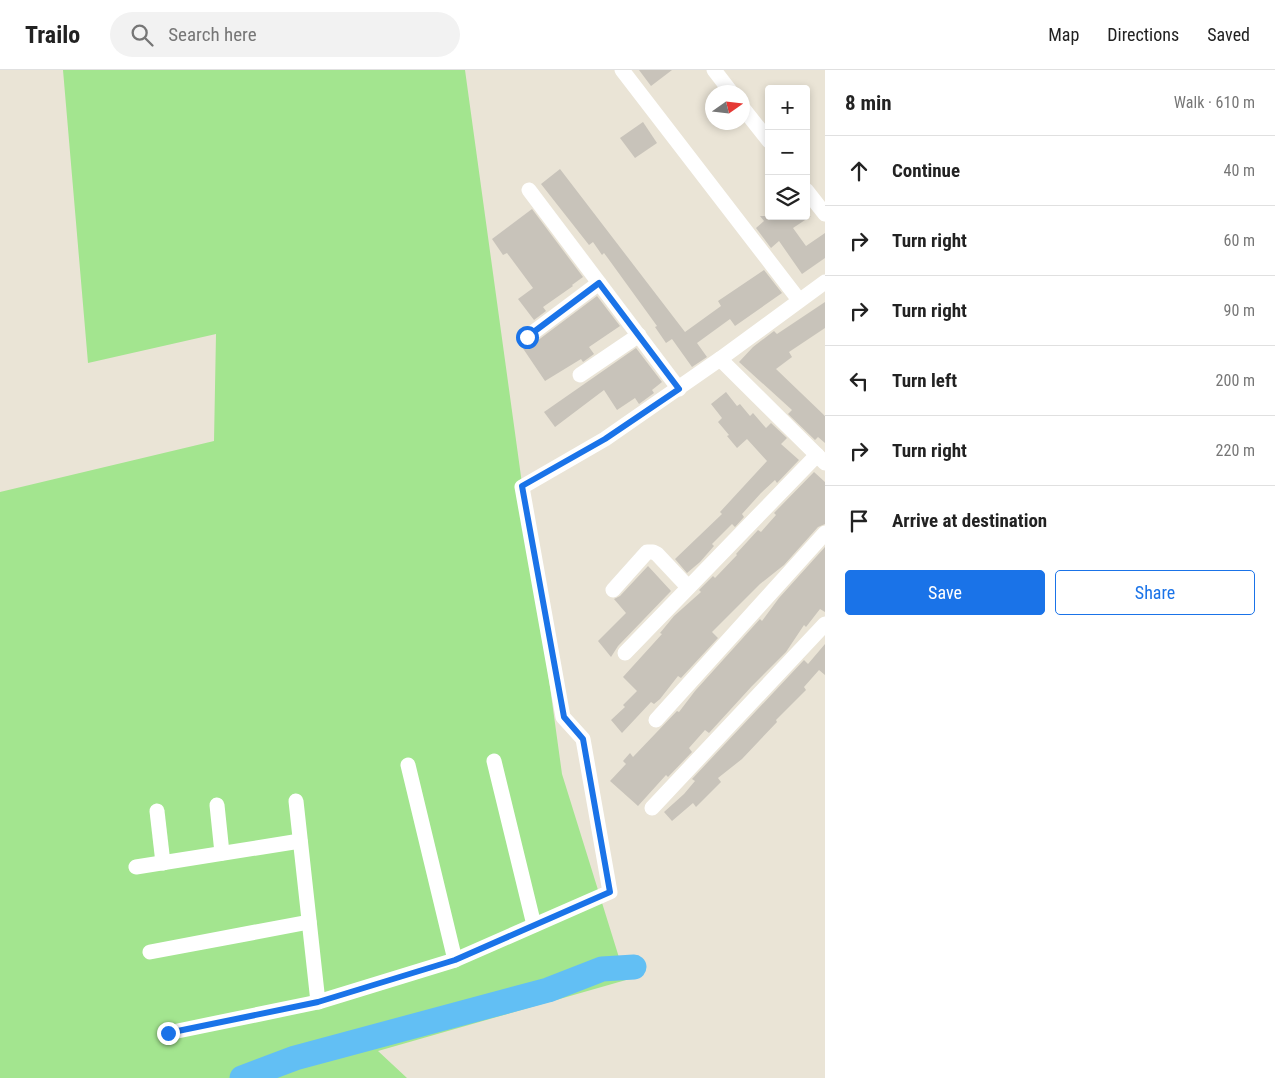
<!DOCTYPE html>
<meta charset="utf-8">
<style>
:root{--surface:#fff;--page:#f2f2f2;--text:#222;--muted:#767676;--line:#e0e0e0;--accent:#1a73e8}
body{margin:0;font-family:"Roboto Condensed",sans-serif;background:var(--page);color:var(--text)}
.controls{position:absolute;right:15px;top:15px;display:grid;overflow:hidden;border-radius:5px;box-shadow:0 2px 8px #0003}
.controls button{width:45px;height:45px;display:grid;place-items:center;padding:0;border:0;border-bottom:1px solid var(--line);background:var(--surface);color:var(--text);font:25px sans-serif}
.compass{position:absolute;left:705px;top:15px;width:45px;height:45px;border-radius:50%;background:var(--surface);box-shadow:0 2px 8px #0003;rotate:76deg}
.stop{position:absolute;width:15px;height:15px;margin:-11px;border:4px solid #1a73e8;border-radius:50%;background:#fff}
.stop.end{background:#1a73e8;border-color:#fff;box-shadow:0 1px 5px #0008}
.list{margin:0;padding:0;list-style:none}
h2{display:flex;justify-content:space-between;align-items:center;height:65px;margin:0;padding:0 20px;font-size:21px}
h2 small{font-size:16px;font-weight:400;color:var(--muted)}
.list li{display:grid;grid-template-columns:32px 1fr auto;gap:15px;align-items:center;box-sizing:border-box;height:70px;padding:0 20px;border-top:1px solid var(--line)}
.list b{display:block;font-size:19px;white-space:nowrap}
.list em{font-size:16px;font-style:normal;color:var(--muted)}
.actions{display:flex;gap:10px;padding:15px 20px}
.actions a{flex:1;padding:11px 0;border:1px solid var(--accent);border-radius:5px;text-align:center;font-size:18px;color:var(--accent)}
.actions .main{background:var(--accent);color:#fff}
.icon{flex:none;width:28px;height:28px;fill:none;stroke:currentColor;stroke-width:2;stroke-linecap:round;stroke-linejoin:round}
.map{position:relative;flex:none;width:825px;height:1008px;overflow:hidden}
header{display:flex;align-items:center;gap:30px;box-sizing:border-box;height:70px;padding:0 25px;background:var(--surface);border-bottom:1px solid var(--line)}
header strong{font-size:24px}
nav{display:flex;gap:28px;margin-inline-start:auto;font-size:18px}
.search{width:350px;height:45px;background:var(--page);display:flex;align-items:center;gap:12px;box-sizing:border-box;padding:0 18px;border-radius:28px;color:var(--muted);font-size:19px}
main{display:flex}
aside{flex:1;background:var(--surface)}
.map>svg:first-child{display:block}
</style>
<header>
<strong>Trailo</strong>
<div class="search"><svg class="icon" aria-label="search" viewBox="0 0 24 24"><circle cx="10" cy="10" r="6"/><path d="M15 15l6 6"/></svg>Search here</div>
<nav><a>Map</a><a>Directions</a><a>Saved</a></nav>
</header>
<main>
<div class="map">
<svg width="825" height="1008" viewBox="0 0 825 1008">
<rect width="100%" height="100%" fill="#eae4d6"/>
<polygon fill="#a3e58f" points="63,0 465,0 562,704 626,910 378,981 407,1008 0,1008 0,422 214,371 216,264 88,293"/>
<g fill="none" stroke-linecap="round" stroke-linejoin="round">
<polyline stroke="#62bff4" stroke-width="25" points="242,1008 295,988 548,920 602,899 634,897"/>
</g>
<g fill="#c8c3ba">
<polygon points="639,0 672,0 651,16"/>
<polygon points="643,52 657,73 635,88 620,68"/>
<polygon points="560,99 685,262 721,236 718,231 764,200 782,223 735,256 730,249 697,273 707,287 692,297 672,269 666,273 655,257 657,256 607,187 604,183 602,185 593,172 589,175 541,114"/>
<polygon points="532,139 583,207 572,215 573,216 543,237 546,241 534,250 518,229 533,218 507,183 503,185 492,169"/>
<polygon points="760,146 811,146 793,158 806,176 825,163 825,188 802,204 779,171 771,178 756,158 764,151"/>
<polygon points="597,226 620,256 589,277 594,284 583,292 581,289 545,311 522,277 533,274"/>
<polygon points="825,232 825,258 789,282 792,287 776,299 825,346 825,373 818,367 815,370 788,344 792,340 739,292 753,277 774,261 777,264"/>
<polygon points="636,278 662,312 652,320 654,323 639,334 635,328 617,340 604,320 555,357 544,342"/>
<polygon points="726,322 737,336 740,334 750,346 753,343 766,358 771,353 787,368 781,374 799,390 777,413 775,410 761,423 742,444 744,447 735,457 732,454 712,474 714,476 700,492 687,503 675,489 722,444 720,442 767,391 747,369 737,378 727,366 729,365 718,352 722,348 711,334"/>
<polygon points="814,402 825,412 825,454 818,457 784,495 760,514 712,562 718,568 681,608 678,606 660,629 654,634 651,632 622,663 611,650 625,637 623,635 637,621 623,607 662,564 660,563 674,546 701,522 699,520 713,506 715,508 737,485 736,484 758,460 761,462 776,445 774,443"/>
<polygon points="825,477 825,542 820,539 806,557 804,555 786,582 752,616 709,663 705,660 689,678 692,682 668,707 666,705 638,736 610,711 626,694 623,691 630,683 633,687 677,641 679,642 695,621 760,549 762,551 779,528"/>
<polygon points="648,496 671,521 618,576 611,587 598,571 626,543 614,529 620,526"/>
<polygon points="825,574 825,605 819,600 804,617 806,620 776,650 777,652 742,689 718,708 721,712 696,737 693,733 672,751 664,742 684,724 695,711 692,709 804,590 808,594"/>
</g>
<g fill="none" stroke-linecap="round" stroke-linejoin="round">
<g stroke="#fff" stroke-width="15">
<polyline points="622,0 799,230"/>
<polyline points="714,0 731,22"/>
<polyline points="742,37 769,71"/>
<polyline points="529,120 679,319"/>
<polyline points="806,120 825,144"/>
<polyline points="527,267 599,213"/>
<polyline points="720,289 825,212"/>
<polyline points="580,305 639,265"/>
<polyline points="613,520 647,482 653,482 657,484 688,517"/>
<polyline points="625,583 817,385"/>
<polyline points="656,650 825,463"/>
<polyline points="494,691 534,855"/>
<polyline points="408,695 455,890"/>
<polyline points="296,731 318,932"/>
<polyline points="217,735 222,783"/>
<polyline points="652,738 825,554"/>
<polyline points="157,741 163,793"/>
<polyline points="136,797 300,771"/>
<polyline points="150,882 309,852"/>
<polyline points="168,963 318,932 455,890 610,822 583,669 563,647 522,417 605,369 720,289 825,393"/>
</g>
</g>
<g fill="none" stroke-linecap="round" stroke-linejoin="round">
<polyline stroke="#1a73e8" stroke-width="6" points="168,963 318,932 455,890 610,822 583,669 564,647 522,416 605,369 679,319 599,213 527,267"/>
</g>
</svg>
<div class="controls">
<button>+</button>
<button>−</button>
<button><svg class="icon" aria-label="layers" viewBox="0 0 24 24"><path d="M12 4l9 5-9 5-9-5zM3 14l9 5 9-5"/></svg></button>
</div>
<svg class="compass" viewBox="-18 -18 36 36"><path d="M0-13l5 13h-10z" fill="#e53935"/><path d="M0 13l5-13h-10z" fill="#767676"/></svg>
<div class="stop" style="left:527px;top:267px"></div>
<div class="stop end" style="left:168px;top:963px"></div>
</div>
<aside>
<h2>8 min<small>Walk · 610 m</small></h2>
<ul class="list">
<li><svg class="icon" aria-label="ahead" viewBox="0 0 24 24"><path d="M12 20V5M6 11l6-6 6 6"/></svg><div><b>Continue</b></div><em>40 m</em></li>
<li><svg class="icon" aria-label="right" viewBox="0 0 24 24"><path d="M7 20v-9h11M14 6l5 5-5 5"/></svg><div><b>Turn right</b></div><em>60 m</em></li>
<li><svg class="icon" aria-label="right" viewBox="0 0 24 24"><path d="M7 20v-9h11M14 6l5 5-5 5"/></svg><div><b>Turn right</b></div><em>90 m</em></li>
<li><svg class="icon" aria-label="left" viewBox="0 0 24 24"><path d="M17 20v-9H6M10 6l-5 5 5 5"/></svg><div><b>Turn left</b></div><em>200 m</em></li>
<li><svg class="icon" aria-label="right" viewBox="0 0 24 24"><path d="M7 20v-9h11M14 6l5 5-5 5"/></svg><div><b>Turn right</b></div><em>220 m</em></li>
<li><svg class="icon" aria-label="arrive" viewBox="0 0 24 24"><path d="M6 21V4h12l-3 4 3 4H6"/></svg><div><b>Arrive at destination</b></div></li>
</ul>
<div class="actions"><a class="main">Save</a><a>Share</a></div>
</aside>
</main>
